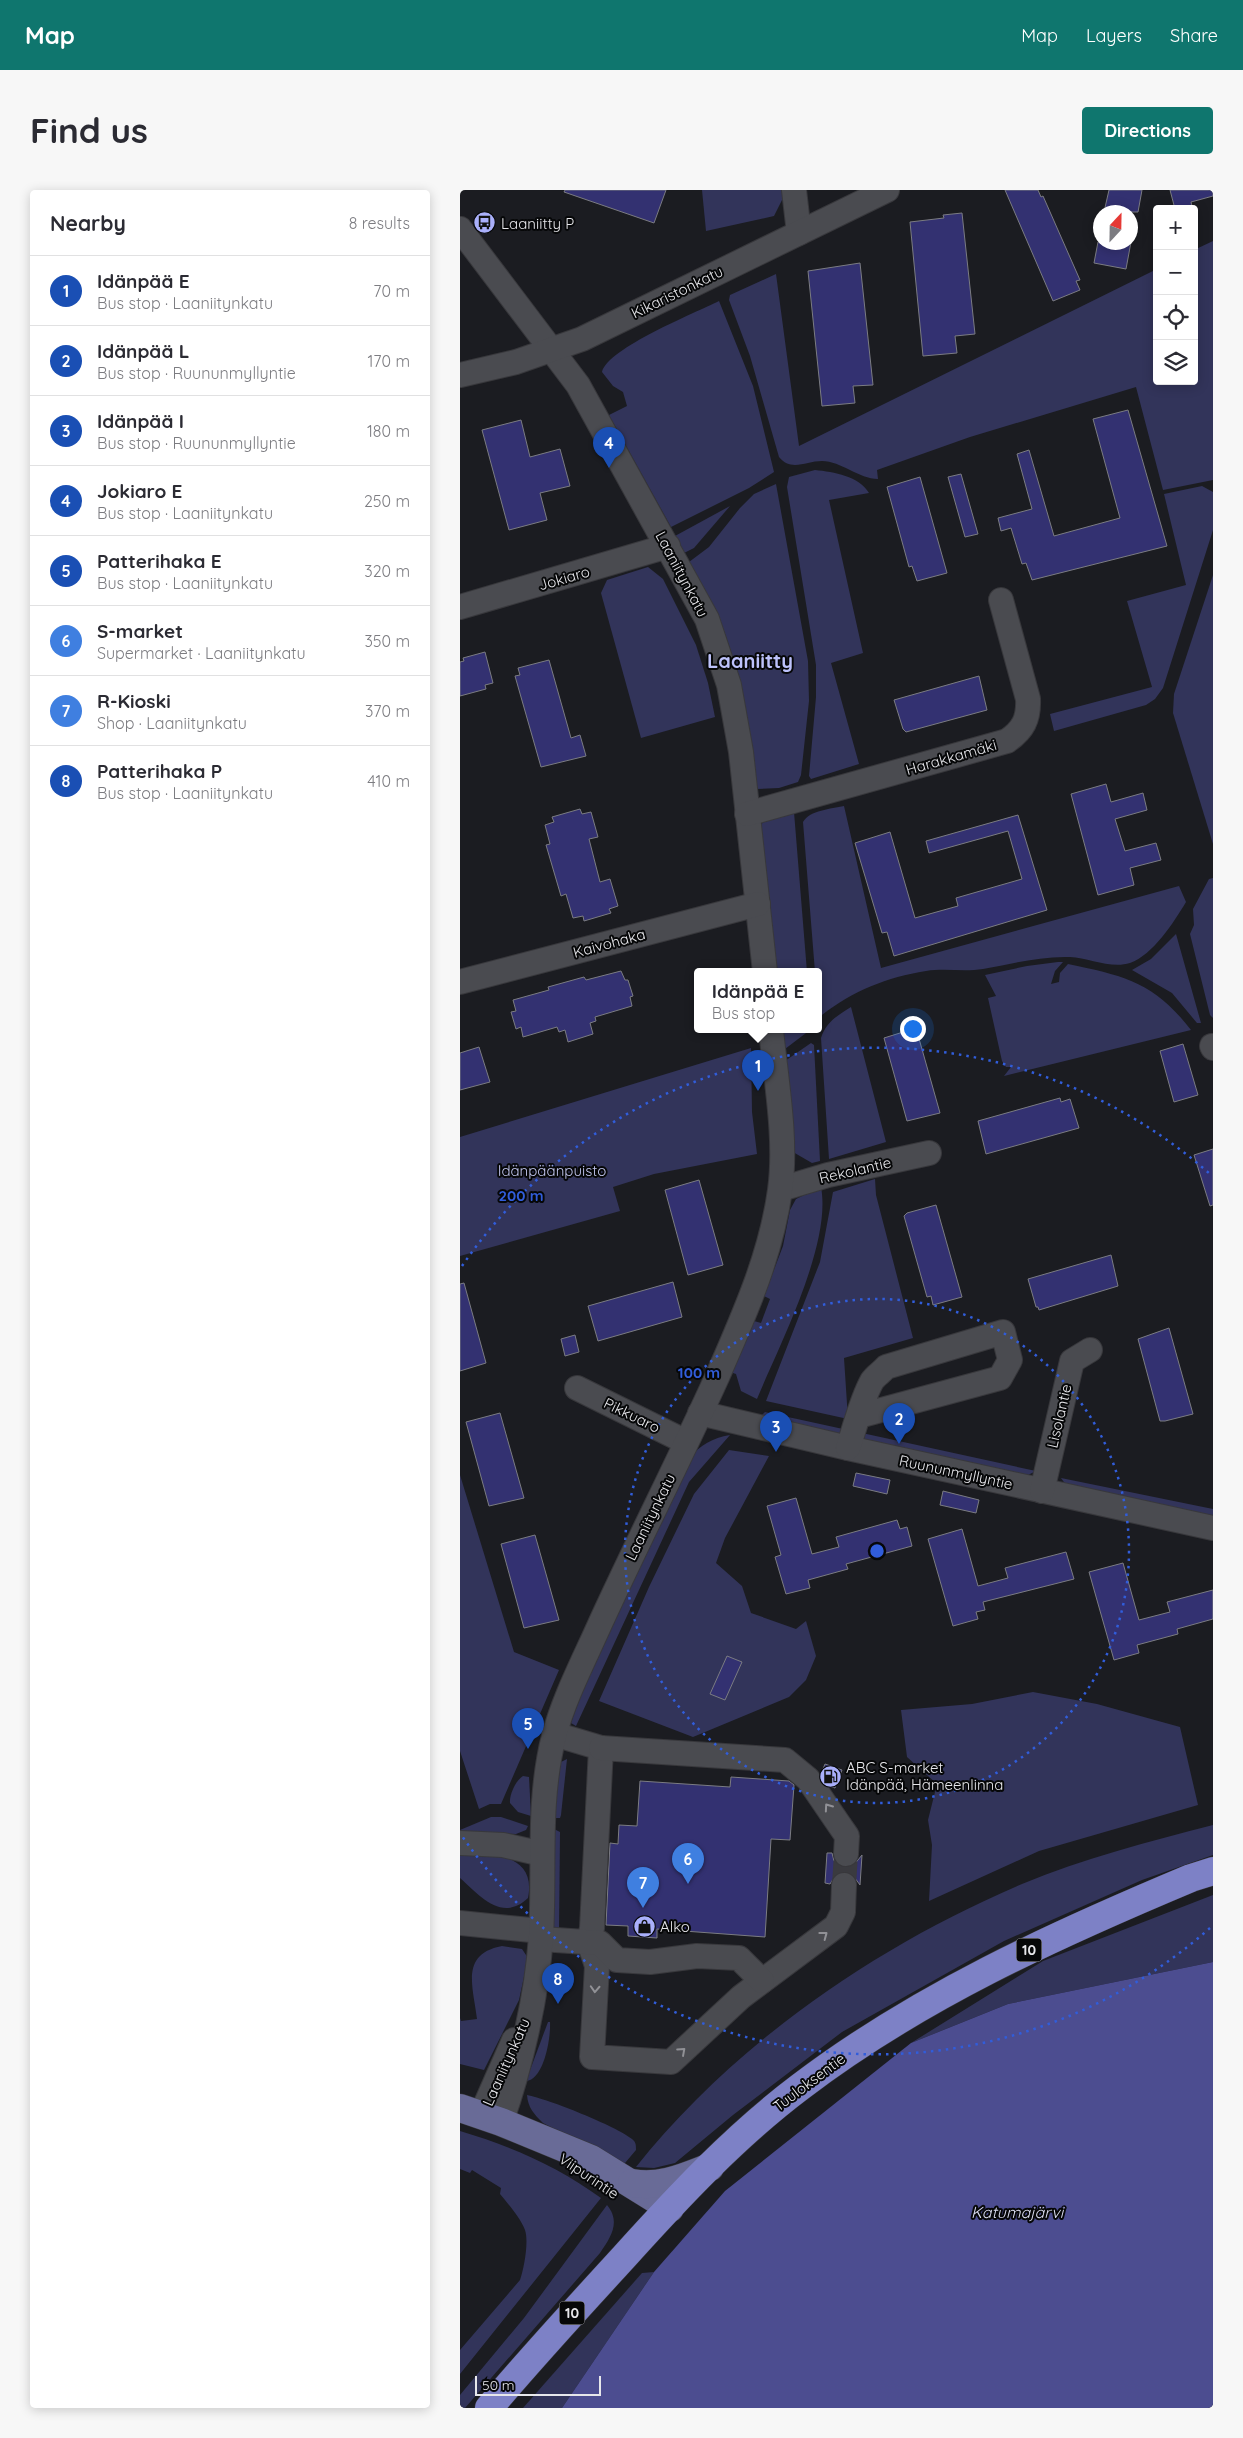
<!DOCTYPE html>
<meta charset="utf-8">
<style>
:root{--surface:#fff;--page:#f7f7f7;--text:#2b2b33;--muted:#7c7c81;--line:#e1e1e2;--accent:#0f766e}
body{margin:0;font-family:Quicksand,sans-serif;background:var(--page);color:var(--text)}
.controls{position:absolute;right:15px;top:15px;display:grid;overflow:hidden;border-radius:5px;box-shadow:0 2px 12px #0003}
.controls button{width:45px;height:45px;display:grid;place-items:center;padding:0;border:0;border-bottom:1px solid var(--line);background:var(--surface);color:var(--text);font:25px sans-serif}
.compass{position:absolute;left:633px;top:15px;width:45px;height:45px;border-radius:50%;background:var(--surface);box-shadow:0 2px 12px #0003;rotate:22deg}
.scale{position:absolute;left:15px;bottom:12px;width:126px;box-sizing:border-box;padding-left:5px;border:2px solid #e7e7eb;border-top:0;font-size:14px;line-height:18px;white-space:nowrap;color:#e7e7eb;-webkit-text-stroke:4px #060708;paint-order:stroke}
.you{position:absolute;left:452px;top:838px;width:18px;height:18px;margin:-12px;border:4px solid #fff;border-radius:50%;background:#1a73e8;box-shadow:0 0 0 8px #1a73e833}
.badge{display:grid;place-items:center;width:32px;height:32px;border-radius:50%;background:var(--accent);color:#fff;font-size:16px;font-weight:700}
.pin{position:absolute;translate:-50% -41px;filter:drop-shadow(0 1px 2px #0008)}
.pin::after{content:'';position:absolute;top:26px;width:18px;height:15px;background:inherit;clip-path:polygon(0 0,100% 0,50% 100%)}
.popup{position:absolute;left:234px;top:778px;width:128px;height:65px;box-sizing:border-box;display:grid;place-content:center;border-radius:5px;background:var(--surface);filter:drop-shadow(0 1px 4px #0005);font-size:16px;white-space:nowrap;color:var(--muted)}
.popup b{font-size:19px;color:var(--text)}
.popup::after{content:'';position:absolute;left:50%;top:100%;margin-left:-10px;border:10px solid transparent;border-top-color:var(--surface)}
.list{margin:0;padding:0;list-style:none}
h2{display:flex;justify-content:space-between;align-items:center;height:65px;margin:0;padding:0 20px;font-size:21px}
h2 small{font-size:16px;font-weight:400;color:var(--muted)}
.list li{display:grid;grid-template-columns:32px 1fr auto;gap:15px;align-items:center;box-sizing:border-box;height:70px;padding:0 20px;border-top:1px solid var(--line)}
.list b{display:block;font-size:19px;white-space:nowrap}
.list p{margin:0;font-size:16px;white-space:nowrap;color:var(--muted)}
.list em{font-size:16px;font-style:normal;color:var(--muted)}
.icon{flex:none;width:28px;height:28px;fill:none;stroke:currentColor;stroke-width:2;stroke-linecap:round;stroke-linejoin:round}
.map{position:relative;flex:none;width:753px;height:2218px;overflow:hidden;border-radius:5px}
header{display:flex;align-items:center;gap:30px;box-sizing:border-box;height:70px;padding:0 25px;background:var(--accent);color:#fff}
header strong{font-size:24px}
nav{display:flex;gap:28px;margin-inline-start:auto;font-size:18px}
.intro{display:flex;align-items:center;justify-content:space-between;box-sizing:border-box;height:120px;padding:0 30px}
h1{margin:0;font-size:35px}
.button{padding:12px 22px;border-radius:5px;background:var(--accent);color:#fff;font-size:18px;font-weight:700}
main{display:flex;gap:30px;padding:0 30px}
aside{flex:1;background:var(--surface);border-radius:5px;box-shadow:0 2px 12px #0003}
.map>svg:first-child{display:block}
</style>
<header>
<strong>Map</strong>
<nav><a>Map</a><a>Layers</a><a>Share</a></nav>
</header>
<div class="intro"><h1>Find us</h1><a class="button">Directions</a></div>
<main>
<aside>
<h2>Nearby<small>8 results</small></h2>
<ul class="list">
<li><span class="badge" style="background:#1a4fb4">1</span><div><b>Idänpää E</b><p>Bus stop · Laaniitynkatu</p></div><em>70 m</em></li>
<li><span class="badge" style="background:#1a4fb4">2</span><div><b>Idänpää L</b><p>Bus stop · Ruununmyllyntie</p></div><em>170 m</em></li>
<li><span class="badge" style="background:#1a4fb4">3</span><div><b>Idänpää I</b><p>Bus stop · Ruununmyllyntie</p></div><em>180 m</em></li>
<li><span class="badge" style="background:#1a4fb4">4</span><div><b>Jokiaro E</b><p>Bus stop · Laaniitynkatu</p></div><em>250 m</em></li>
<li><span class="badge" style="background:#1a4fb4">5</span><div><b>Patterihaka E</b><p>Bus stop · Laaniitynkatu</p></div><em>320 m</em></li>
<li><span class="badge" style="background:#3f7fe0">6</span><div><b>S-market</b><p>Supermarket · Laaniitynkatu</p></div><em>350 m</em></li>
<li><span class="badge" style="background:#3f7fe0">7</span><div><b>R-Kioski</b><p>Shop · Laaniitynkatu</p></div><em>370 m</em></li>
<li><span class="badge" style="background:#1a4fb4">8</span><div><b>Patterihaka P</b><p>Bus stop · Laaniitynkatu</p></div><em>410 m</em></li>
</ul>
</aside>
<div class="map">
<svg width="753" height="2218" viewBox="0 0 753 2218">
<rect width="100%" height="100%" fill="#1b1c21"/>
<g fill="#32345a">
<polygon points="242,0 323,0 324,6 314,26 246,41"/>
<path d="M753,51v239l-50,10 -27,-103 -166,50 -93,33 1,9c-19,0 -37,-18 -56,-18 -16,0 -31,11 -43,-4l-29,-101 -21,-56 1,-5 46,-21 23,172 358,-177v112h37v-131z"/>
<path d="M259,111l34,85 21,86 -25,16 -78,39 -62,-112 18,-9 -4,-14 -10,-6 -11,-14c6,-24 93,-59 117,-71z"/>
<path d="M355,280c19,2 44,6 54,23l-40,7 34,153 -32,10 28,101 -48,15 -2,-3 7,-79v-32l-29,-178 2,-10z"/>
<path d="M316,294l32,177 1,40 -8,74 -3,7 -19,6 -22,1c-8,-53 -14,-108 -33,-158 -9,-25 -22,-47 -35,-69l20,-15 31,-39 14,-14z"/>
<polygon points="742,296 753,302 753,340 703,498 695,509 686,515 594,541 590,524 692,497 667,411 726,395 704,304"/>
<polygon points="270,316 234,358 224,363 215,346"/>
<polygon points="188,377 203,389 236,455 248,493 255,527 181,548 141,403 147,390"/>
<polygon points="753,385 753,654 713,523 714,504"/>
<path d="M384,616l37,162 298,-82 7,16c-12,20 -33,53 -56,61 -19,6 -41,-5 -60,-6 -30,-1 -58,7 -87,12 -19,3 -38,-1 -57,2 -39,6 -73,20 -104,44l-3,-2 -1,-41h-3l-12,-150c7,-12 28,-13 41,-16z"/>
<polygon points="334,622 347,782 316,782 300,637 303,632"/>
<polygon points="753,688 753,828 750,825 730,744 734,735 733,719 749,689"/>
<polygon points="716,744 741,833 737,833 712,803 672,780 691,769"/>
<path d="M598,772h5l-8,9 -4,13 8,-2 1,-9 8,-9c57,12 86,18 123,66l-187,46 7,-9h-5l-4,-6 -14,-63 8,-2 -11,-21 42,-9z"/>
<path d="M391,817l35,135 -57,17 -8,-121c5,-16 16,-22 30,-31z"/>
<polygon points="323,840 350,840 325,859"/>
<polygon points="351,853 354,855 360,971 352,973 333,962 325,871"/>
<polygon points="291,858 292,922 297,964 194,984 153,997 160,1021 0,1066 0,947"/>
<polygon points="415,989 416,1005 453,1148 384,1168 388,1229 306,1211 360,1072 373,1002"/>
<path d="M361,997c11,57 -42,159 -64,212l-16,-8 -5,-17 -6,-2 24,-51 7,2 9,-24 -6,-3 19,-50 7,-36 6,-11z"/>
<polygon points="305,1222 383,1239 383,1242 377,1245 299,1228"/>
<polygon points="402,1243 576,1281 566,1286 400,1249"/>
<path d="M270,1245l-41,47 -113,244 -5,-3 13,-36 105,-229c12,-13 23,-20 41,-23z"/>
<polygon points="269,1260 309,1266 265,1348 256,1373 282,1396 291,1423 336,1439 346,1431 356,1466 346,1490 329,1507 233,1547 139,1511 189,1397 234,1304"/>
<polygon points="0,1285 54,1462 99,1480 41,1614 30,1614 19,1619 0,1561"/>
<polygon points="601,1288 753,1319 753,1327 606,1295"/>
<polygon points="573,1502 637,1514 720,1537 738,1615 579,1661 469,1711 472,1655 468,1630 477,1594 447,1567 441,1520 512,1514"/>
<polygon points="107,1569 101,1625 100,1628 93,1628 101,1572"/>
<path d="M63,1586l6,1 2,39 -13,-4 -8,-9c-1,-8 6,-23 13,-27z"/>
<polygon points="31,1627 41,1627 68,1636 66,1640 56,1644 0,1642 0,1640"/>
<path d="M753,1635v30l-71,25 -138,61 -162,91 -109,83 -58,48 -21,5 -18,-1c99,-124 240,-221 386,-283 62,-26 126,-42 191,-59z"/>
<polygon points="94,1639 100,1642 99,1740 93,1738"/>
<path d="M0,1661c31,2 77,3 68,47 -26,25 -49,-3 -68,-20z"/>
<polygon points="753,1705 753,1772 548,1814 451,1853 583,1771"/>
<path d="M42,1756l20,3 6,9 -9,42 -35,70 -24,-6v-46l1,3 16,-2c-4,-33 -17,-65 25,-73z"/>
<path d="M88,1832h2c1,15 -6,58 -24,59z"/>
<path d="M67,1905c21,4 89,31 105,44 4,3 4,6 4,11l-11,13 -7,-1 -75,-39c-9,-9 -15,-15 -16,-28z"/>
<path d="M0,1941c51,15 99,36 141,67l-141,176v-24l60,-70c4,-12 9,-38 5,-50 -5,-13 -17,-26 -25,-36l1,-6 -29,-18 -2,3 -10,-4z"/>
<path d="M147,2015c14,17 4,32 -7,48l-135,155h-5v-13l64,-77z"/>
<polygon points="194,2082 102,2218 63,2218 182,2083"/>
</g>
<polygon fill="#4c4d90" points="753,1772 753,2218 102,2218 194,2082 265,2001 451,1853 548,1814"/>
<g fill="#333171" stroke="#7b7c82">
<polygon points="105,0 206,0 194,33 104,2"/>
<polygon points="545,0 578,0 581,7 583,6 620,90 616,91 620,100 593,111"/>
<polygon points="649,0 682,0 678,22 644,22"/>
<polygon points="710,0 753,0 753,6 731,12 732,16 715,19"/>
<polygon points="502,23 515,144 495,146 497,163 463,166 450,32 484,28 483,25"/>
<polygon points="638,52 671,52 666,79 634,73"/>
<polygon points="400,73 413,195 393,196 395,213 362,216 348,81"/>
<polygon points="668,220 707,356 572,390 566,373 562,374 551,338 541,341 538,328 572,319 557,264 569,260 594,346 660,328 633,229"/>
<polygon points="61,230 70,267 100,259 110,296 80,303 87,330 49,340 22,240"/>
<polygon points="501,284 518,344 505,347 488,287"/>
<polygon points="460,287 487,383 457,391 452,376 449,377 427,297"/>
<polygon points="25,462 33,493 25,495 26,499 0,506 0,472 4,471 3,468"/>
<polygon points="89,470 111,548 120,545 126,566 81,577 55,486 60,485 58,478"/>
<polygon points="519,486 527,520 446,542 443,539 434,510"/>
<polygon points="646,594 651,612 683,603 687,620 655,629 665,661 696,653 701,670 670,678 674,695 638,705 611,604"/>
<polygon points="120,619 122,624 131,622 138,647 129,649 140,692 150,689 158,716 149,719 151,723 124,731 123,726 113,728 106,704 101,706 86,655 90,654 85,635 94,632 92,627"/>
<polygon points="558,625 587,720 434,766 427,742 422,743 395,653 430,642 455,728 498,716 496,708 562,689 548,641 469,663 466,651"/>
<polygon points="161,781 165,790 168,790 173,806 170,807 172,816 135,827 136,831 130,833 133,844 108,852 105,840 99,842 97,837 63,847 61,837 56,839 51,822 56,821 53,810 89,800 88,797 124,787 126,790"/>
<polygon points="456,838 480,923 447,931 424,848"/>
<polygon points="723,854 738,905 714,912 700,861"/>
<polygon points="19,857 30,892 0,900 0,863"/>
<polygon points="600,908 601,912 610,909 619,938 526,964 518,931"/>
<polygon points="753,959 753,1015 750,1016 734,965"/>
<polygon points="239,990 263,1075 228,1085 205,1000"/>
<polygon points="476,1015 502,1107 473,1115 471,1106 467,1107 444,1026 447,1023"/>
<polygon points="651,1065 658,1096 579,1120 578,1117 576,1117 568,1089"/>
<polygon points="213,1092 222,1127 138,1151 128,1116"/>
<polygon points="4,1093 26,1173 0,1181 0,1094"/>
<polygon points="709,1138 733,1224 705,1231 700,1231 678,1149"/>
<polygon points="115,1145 119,1162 105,1166 101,1149"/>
<polygon points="40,1223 64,1308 29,1316 6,1232"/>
<polygon points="396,1283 430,1290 427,1304 393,1296"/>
<polygon points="483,1301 519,1310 516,1323 480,1315"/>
<polygon points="336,1308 352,1364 379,1357 376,1347 437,1330 440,1339 447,1337 452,1356 386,1374 388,1379 348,1390 350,1398 326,1404 315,1367 321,1365 307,1316"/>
<polygon points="502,1339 518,1396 548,1388 545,1378 606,1362 614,1389 523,1412 525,1420 516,1422 518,1429 493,1436 468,1349"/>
<polygon points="75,1345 99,1430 64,1438 41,1354"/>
<polygon points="663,1373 679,1430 710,1422 707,1412 753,1400 753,1429 717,1439 718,1444 677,1455 679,1463 654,1470 629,1382"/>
<polygon points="267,1466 282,1472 265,1510 250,1504"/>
<polygon points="365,1574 382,1580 375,1598 369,1596 361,1584"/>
<polygon points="271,1587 329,1591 334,1595 330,1650 311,1649 305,1747 197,1739 197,1748 168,1746 168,1736 146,1735 150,1653 158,1654 159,1635 177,1636 180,1591 270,1597"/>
<polygon points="367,1663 372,1663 374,1671 385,1678 393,1676 402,1665 400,1695 392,1684 385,1681 377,1683 370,1694 365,1693"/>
</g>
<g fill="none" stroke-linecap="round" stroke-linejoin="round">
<polyline stroke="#3a3a3f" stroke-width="24" stroke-dasharray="24 12" stroke-linecap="butt" points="384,1695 386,1664"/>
<defs>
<g id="minor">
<polyline points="334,0 339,43"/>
<polyline points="0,39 118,195 247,429 269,495 281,562 305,782"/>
<polyline points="0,185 56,172 122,149 427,0"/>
<polyline points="0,417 208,356"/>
<path d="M287,624l260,-73c16,-11 22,-22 21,-42l-27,-99"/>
<polyline points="0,792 298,714"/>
<polyline points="752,856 753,858"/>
<polyline points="321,999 368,985 469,963"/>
<polyline points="117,1198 226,1252"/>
<polyline points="240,1223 388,1258 753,1338"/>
<path d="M388,1258c7,-21 13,-47 24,-67 3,-5 10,-9 14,-14l117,-35 7,28 -10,18 -141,38"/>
<polyline points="582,1301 612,1171 630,1160"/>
<polyline points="94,1544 141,1558 132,1738 129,1752 137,1776 132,1867 211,1872 281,1807 376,1736 383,1722 384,1695"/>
<polyline points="141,1558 325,1570 348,1589 378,1633 387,1646 386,1664"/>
<polyline points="0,1653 43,1655 82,1664"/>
<polyline points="0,1733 81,1741"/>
<polyline points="81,1749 140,1753 157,1770 190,1772 237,1766 279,1768 302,1791"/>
<polyline points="21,1925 54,1850"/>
<path d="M41,1932c20,-57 36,-126 40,-186 4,-66 -4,-134 13,-200 10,-38 30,-76 46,-112 38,-83 80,-165 118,-249 26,-60 53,-119 62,-185 7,-50 -4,-110 -9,-160"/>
</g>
<g id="major">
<polyline points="0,1918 41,1932 131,1969 210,2018"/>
<path d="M172,1993c29,5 52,-6 78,-16"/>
</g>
<path id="highway" d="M29,2218c43,-51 89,-101 134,-150 55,-61 112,-122 177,-171 118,-90 255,-152 391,-209l22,-7"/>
</defs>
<use href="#minor" stroke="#38383c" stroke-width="26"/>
<use href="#major" stroke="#38383c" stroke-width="29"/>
<use href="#highway" stroke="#38383c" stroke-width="29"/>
<use href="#minor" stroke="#4a4b50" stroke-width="24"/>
<use href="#major" stroke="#696b97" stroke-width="28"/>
<use href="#highway" stroke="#7d81c6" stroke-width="28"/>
</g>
<defs><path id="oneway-chevron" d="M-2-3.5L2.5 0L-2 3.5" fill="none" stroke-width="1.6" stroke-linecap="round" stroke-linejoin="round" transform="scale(1.25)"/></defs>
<g stroke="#919196">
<use href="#oneway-chevron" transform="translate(368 1617) rotate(-125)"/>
<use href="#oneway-chevron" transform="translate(364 1745) rotate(-37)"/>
<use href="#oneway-chevron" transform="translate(135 1799) rotate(93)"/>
<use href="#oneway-chevron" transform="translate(222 1861) rotate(-42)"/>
</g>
<g fill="none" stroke="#315dda" stroke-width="2.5" stroke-dasharray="2.5 5">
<circle cx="417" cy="1361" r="252"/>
<path d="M750 1738A503 503 0 0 1 2 1646M2 1076A503 503 0 0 1 750 984"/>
</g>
<defs>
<symbol id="bus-disc" viewBox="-11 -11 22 22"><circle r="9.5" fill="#aab0fb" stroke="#060708"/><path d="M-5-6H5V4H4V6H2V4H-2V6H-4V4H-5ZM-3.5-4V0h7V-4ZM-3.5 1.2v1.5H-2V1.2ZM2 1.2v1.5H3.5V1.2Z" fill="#111"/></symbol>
<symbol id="fuel-disc" viewBox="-11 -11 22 22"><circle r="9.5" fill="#aab0fb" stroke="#060708"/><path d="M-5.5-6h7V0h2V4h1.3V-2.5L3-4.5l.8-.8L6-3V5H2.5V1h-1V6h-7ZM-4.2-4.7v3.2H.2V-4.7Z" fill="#111"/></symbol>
<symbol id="shop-disc" viewBox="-11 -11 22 22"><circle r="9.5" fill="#aab0fb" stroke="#060708"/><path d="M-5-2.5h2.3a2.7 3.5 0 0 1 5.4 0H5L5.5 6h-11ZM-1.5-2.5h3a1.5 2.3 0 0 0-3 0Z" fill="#111"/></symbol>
</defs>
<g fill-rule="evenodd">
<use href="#bus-disc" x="12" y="20" width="25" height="25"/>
<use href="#fuel-disc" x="358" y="1574" width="25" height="25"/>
<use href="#shop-disc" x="172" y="1724" width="25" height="25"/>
</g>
<g text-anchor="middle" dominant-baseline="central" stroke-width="4" stroke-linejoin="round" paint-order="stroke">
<g fill="#060708" stroke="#a4a4a7" stroke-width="1">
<rect x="556.5" y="1748.5" width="25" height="23" rx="4"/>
<rect x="99.5" y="2111.5" width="25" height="23" rx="4"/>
</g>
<g font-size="14" font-weight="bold" fill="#e7e7eb">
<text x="569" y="1760">10</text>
<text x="112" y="2123">10</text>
</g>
<g font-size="15" fill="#e7e7eb" stroke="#060708" text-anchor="start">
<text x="41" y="33">Laaniitty P</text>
<text x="386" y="1577">ABC S-market<tspan x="386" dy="17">Idänpää, Hämeenlinna</tspan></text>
<text x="200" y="1736">Alko</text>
</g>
<g font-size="15" fill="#e7e7eb" stroke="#060708">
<text transform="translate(217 102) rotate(-26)">Kikaristonkatu</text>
<text transform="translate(222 384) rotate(62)">Laaniitynkatu</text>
<text transform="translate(104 388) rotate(-16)">Jokiaro</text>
<text transform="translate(491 567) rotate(-16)">Harakkamäki</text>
<text transform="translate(149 753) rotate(-15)">Kaivohaka</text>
<text transform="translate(395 980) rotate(-13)">Rekolantie</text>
<text transform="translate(172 1225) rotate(26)">Pikkuaro</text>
<text transform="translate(599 1226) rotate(-77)">Lisolantie</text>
<text transform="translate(496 1282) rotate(12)">Ruununmyllyntie</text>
<text transform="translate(190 1327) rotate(-64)">Laaniitynkatu</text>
<text transform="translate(46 1872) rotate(-66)">Laaniitynkatu</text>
<text transform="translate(349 1892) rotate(-37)">Tuuloksentie</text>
<text transform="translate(129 1986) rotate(34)">Viipurintie</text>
</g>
<g font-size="15" fill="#c2c6ee" stroke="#060708">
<text x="92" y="980">Idänpäänpuisto</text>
</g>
<g font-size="16" font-style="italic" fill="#dddff3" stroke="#060708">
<text x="557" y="2022">Katumajärvi</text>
</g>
<g font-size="20" font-weight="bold" fill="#bdc2fb" stroke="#060708">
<text x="290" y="470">Laaniitty</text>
</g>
</g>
<circle cx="417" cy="1361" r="8" fill="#315dda" stroke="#060708" stroke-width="2.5"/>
<g font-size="15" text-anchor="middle" font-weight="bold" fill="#315dda" stroke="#060708" stroke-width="4" stroke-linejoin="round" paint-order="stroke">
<text x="61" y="1011">200 m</text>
<text x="239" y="1188">100 m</text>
</g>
</svg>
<div class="controls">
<button>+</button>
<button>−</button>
<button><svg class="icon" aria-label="locate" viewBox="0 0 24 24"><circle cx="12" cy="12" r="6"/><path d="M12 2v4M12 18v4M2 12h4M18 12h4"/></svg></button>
<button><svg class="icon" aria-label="layers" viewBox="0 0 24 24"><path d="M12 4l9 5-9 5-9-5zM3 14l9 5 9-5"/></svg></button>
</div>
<svg class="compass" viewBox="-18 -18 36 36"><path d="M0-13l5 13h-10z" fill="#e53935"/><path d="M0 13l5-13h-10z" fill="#7c7c81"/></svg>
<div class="scale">50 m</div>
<div class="you"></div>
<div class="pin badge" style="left:298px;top:901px;background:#1a4fb4">1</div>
<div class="popup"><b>Idänpää E</b>Bus stop</div>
<div class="pin badge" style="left:439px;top:1254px;background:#1a4fb4">2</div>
<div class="pin badge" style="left:316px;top:1262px;background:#1a4fb4">3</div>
<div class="pin badge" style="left:149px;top:278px;background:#1a4fb4">4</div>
<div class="pin badge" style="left:68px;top:1559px;background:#1a4fb4">5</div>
<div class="pin badge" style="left:228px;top:1694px;background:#3f7fe0">6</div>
<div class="pin badge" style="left:183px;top:1718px;background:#3f7fe0">7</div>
<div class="pin badge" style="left:98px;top:1814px;background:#1a4fb4">8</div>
</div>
</main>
